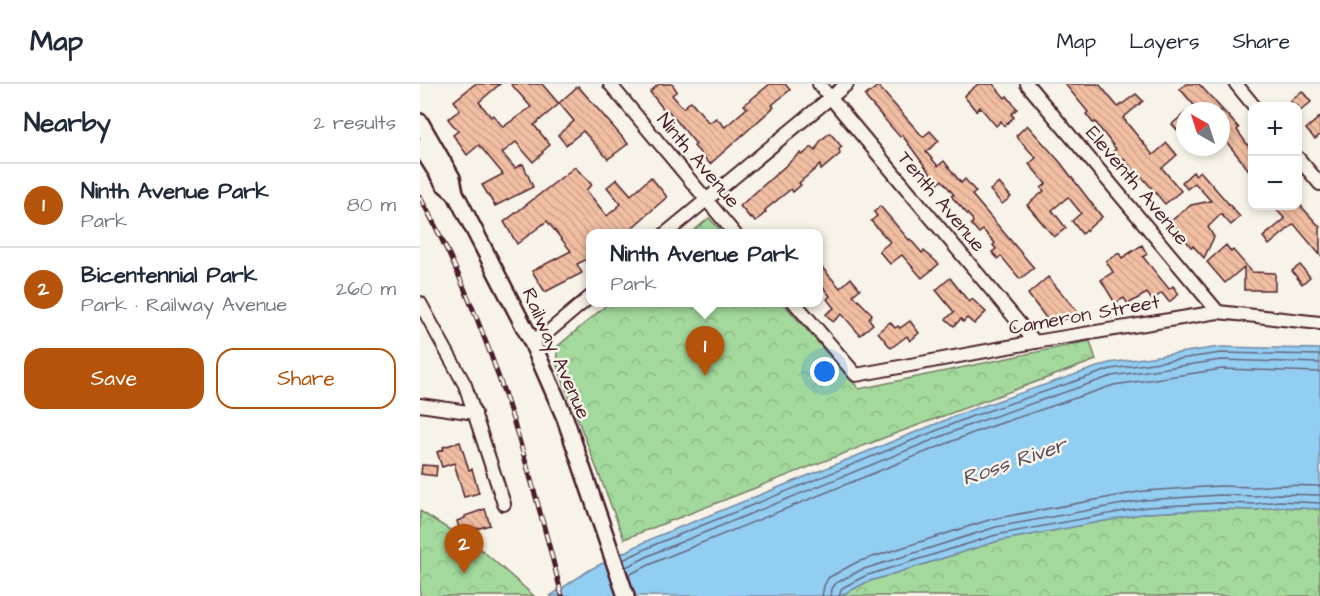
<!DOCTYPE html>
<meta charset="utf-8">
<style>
:root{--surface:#fff;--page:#f2f2f3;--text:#1f2937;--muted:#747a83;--line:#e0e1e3;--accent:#b45309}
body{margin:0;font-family:"Architects Daughter",sans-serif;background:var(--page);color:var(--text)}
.controls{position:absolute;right:18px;top:18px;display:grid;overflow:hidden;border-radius:12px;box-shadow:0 3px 9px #0003}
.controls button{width:54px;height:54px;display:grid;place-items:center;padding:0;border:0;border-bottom:2px solid var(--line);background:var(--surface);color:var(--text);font:30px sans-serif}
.compass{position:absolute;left:756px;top:18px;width:54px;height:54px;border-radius:50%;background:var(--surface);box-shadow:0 3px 9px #0003;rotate:321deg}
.you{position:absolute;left:405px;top:288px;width:21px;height:21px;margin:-15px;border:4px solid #fff;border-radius:50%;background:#1a73e8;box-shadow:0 0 0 9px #1a73e833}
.badge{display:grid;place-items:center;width:39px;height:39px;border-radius:50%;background:var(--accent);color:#fff;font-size:20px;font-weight:700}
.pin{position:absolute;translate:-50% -50px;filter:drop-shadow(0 2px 3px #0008)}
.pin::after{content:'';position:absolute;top:32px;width:21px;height:18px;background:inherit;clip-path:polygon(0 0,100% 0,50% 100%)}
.popup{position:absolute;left:166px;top:145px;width:237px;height:78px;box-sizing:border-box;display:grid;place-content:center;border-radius:12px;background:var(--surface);filter:drop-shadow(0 2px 4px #0005);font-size:20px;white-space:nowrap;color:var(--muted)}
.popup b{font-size:22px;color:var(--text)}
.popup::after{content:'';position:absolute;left:50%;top:100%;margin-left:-12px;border:12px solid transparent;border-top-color:var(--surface)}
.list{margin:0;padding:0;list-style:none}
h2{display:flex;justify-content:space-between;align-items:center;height:78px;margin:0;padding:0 24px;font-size:26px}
h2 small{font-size:20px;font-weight:400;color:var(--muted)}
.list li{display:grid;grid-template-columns:39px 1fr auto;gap:18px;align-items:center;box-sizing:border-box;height:84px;padding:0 24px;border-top:2px solid var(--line)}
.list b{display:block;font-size:22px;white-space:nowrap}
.list p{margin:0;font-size:20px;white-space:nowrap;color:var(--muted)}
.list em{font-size:20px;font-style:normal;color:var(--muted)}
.actions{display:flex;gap:12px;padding:18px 24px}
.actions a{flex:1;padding:14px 0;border:2px solid var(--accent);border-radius:18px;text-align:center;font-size:21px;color:var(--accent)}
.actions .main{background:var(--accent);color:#fff}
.map{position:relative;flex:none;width:900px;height:512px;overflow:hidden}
header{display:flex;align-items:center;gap:36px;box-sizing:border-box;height:84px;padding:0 30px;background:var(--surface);border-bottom:2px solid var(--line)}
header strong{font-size:28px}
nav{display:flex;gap:33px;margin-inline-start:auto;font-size:21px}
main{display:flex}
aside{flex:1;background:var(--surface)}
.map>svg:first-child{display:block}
.forest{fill:url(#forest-crowns);stroke:#767c64;stroke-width:1.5}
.water{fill:#92cef2;stroke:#7588a2;stroke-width:1.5}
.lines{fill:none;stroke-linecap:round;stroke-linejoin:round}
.shore{stroke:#67657b;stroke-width:1.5}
.building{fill:url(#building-back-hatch);stroke:#4a1f2b;stroke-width:1.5}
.minor-casing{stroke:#4a1f2b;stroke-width:16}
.major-casing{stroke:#4a1f2b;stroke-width:20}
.minor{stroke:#f7f3e8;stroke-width:12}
.major{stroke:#f7f3e8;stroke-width:15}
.rail-casing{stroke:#4a1f2b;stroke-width:5}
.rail{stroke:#f7f3e8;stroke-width:3;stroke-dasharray:9;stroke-linecap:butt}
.labels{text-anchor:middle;stroke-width:5;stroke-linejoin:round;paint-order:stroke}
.street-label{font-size:20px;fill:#4a1f2b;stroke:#f7f3e8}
.water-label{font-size:21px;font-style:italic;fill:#5c4b5d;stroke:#f7f3e8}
</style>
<header>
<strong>Map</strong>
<nav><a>Map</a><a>Layers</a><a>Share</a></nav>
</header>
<main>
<aside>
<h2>Nearby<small>2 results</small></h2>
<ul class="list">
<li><span class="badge">1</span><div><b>Ninth Avenue Park</b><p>Park</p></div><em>80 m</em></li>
<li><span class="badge">2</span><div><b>Bicentennial Park</b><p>Park · Railway Avenue</p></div><em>260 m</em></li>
</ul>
<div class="actions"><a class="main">Save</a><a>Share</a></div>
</aside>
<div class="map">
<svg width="900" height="512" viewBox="0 0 900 512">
<defs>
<pattern id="forest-crowns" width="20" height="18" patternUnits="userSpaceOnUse" patternTransform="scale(1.5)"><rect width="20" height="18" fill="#a3d99d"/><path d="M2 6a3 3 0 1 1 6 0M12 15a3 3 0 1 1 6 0" fill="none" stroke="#8eba87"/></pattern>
<pattern id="building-back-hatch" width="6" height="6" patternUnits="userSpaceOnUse" patternTransform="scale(1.5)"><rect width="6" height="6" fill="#f1bea2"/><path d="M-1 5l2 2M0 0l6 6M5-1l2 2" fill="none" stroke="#d0a38c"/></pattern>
</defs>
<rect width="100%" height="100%" fill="#f7f3e8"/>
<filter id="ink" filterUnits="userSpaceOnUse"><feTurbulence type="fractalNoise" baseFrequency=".0167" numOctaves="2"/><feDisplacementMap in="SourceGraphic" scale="12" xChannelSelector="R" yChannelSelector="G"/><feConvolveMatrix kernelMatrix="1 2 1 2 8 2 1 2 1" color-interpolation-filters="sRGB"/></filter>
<g filter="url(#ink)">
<g class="forest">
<polygon points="289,134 303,149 271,149"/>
<polygon points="189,219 363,219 439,305 670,257 676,276 474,350 204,455 136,279 138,262"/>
<polygon points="859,423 900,425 900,512 420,512 447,498 578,457 727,429 800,425 835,426"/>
<polygon points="0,427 63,467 114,512 0,512"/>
</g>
<polygon class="water" points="800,263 900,265 900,425 859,423 835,426 800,425 727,429 578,457 447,498 420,512 130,512 171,485 233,454 548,327 689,279"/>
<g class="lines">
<g class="shore">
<polyline points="203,476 236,460 550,333 691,285 801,269 900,271"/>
<polyline points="206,483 239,467 552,340 692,292 801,276 900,279"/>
<polyline points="208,491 242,475 555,348 694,301 802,285 900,288"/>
<polyline points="402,512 404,502 408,494 437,478 572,435 724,407 800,402 834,403 859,401 900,402"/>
<polyline points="411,512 412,505 416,499 441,486 576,443 725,416 800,411 834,412 859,410 900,411"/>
<polyline points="419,512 422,504 445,492 576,451 726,423 800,419 835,420 859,417 900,419"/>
</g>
</g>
<g class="building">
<polygon points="55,0 80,0 59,18 71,33 73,31 83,43 111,23 91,0 122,0 139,20 114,41 130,61 122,68 123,69 113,78 96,58 82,69 95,84 103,80 113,103 75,122 62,101 83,90 59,61 47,71 33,51 38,47 28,35 40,26 34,17"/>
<polygon points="239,0 252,0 257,7 252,11 263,24 271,17 289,39 296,34 305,43 327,24 324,21 350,0 365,0 370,6 352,21 354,23 290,80 274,62 276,60 247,25 245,27 230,8"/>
<polygon points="558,0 573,0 585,14 587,12 597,25 591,30 594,33 584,42 581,37 576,42 560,23 556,27 544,12"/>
<polygon points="645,0 679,0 698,23 716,10 723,17 703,34 733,71 747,59 757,71 742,84 761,107 745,120 722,93 720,95 703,74 696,80 689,71 696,65 675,38 673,39 666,30 668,28"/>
<polygon points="766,0 779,0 819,44 817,46 832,67 832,90 801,51 801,27 779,27 760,5"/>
<polygon points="158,2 208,60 188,75 163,47 146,61 138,51 154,37 139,19"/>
<polygon points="458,2 503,53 510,47 519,57 506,68 518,82 524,77 541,99 545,95 556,108 552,111 614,184 600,195 581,172 578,175 572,168 576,165 573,161 575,159 563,146 559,149 551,140 553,138 552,135 531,112 534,111 522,96 518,100 482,51 480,53 447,15 445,12"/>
<polygon points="882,7 891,18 878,29 878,22 875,22 870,17"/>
<polygon points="765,29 765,55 752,40"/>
<polygon points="900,33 900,51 895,55 886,45"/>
<polygon points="607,41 640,78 682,133 662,150 652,137 661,129 648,113 632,126 646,144 634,153 607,121 624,107 621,104 626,100 609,80 616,74 596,52"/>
<polygon points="410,49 422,63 419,65 420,70 401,86 400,81 379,99 381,101 373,108 371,105 345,126 346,128 335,138 332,134 331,135 320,122 380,69 382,71 392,63 395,67 401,56"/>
<polygon points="155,83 172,101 166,106 187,132 201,120 187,103 197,95 211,111 231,93 247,113 205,150 171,150 171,173 157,180 162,189 125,208 112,187 151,167 127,137 97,160 84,138"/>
<polygon points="780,87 820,133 811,141 801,130 788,143 794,153 784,174 773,162 771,163 751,137 771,121 791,117 775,99 767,105 762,98 773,88 775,91"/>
<polygon points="579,99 591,113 582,120 570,106"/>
<polygon points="460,122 489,156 490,155 502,169 504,167 519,180 502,194 482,171 470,180 459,167 470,158 451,137 457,132 454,128"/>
<polygon points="853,122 881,122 900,143 900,171 874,140 849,161 843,153 865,135"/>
<polygon points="722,161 727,170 723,173 749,205 753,202 759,210 749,218 742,209 732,216 727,209 708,220 704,214 695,219 681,196 693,188 686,177 699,169 702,174"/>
<polygon points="806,161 811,168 813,166 832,188 855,189 855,206 824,206 824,183 805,199 787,178"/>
<polygon points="399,180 420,204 431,194 440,205 433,211 452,230 449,235 453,240 440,251 422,230 413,238 406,230 414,224 407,215 410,212 399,198"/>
<polygon points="880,181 890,193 882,200 872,187"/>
<polygon points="628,193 661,232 629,238 608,210"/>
<polygon points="530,194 549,218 552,215 566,228 554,240 547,234 543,238 541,235 534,242 526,235 534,228 516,206"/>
<polygon points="490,237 499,249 490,257 487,252 471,264 458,248 470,238 475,244 478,242 480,244"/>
<polygon points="40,358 49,386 52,385 59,409 44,413 34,379 22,383 17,368 24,365 23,363"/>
<polygon points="2,381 17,382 16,392 1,390"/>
<polygon points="65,425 70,441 49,447 48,444 40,447 37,437 45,434 45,432"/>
</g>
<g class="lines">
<defs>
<g id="minor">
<polyline points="190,0 315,150"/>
<polyline points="399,0 615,258"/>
<polyline points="607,0 798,228"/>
<polyline points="816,0 834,22"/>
<polyline points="878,74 900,100"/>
<polyline points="245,150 427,0"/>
<polyline points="374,218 436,291 615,258 798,228 900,239"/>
<polyline points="0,219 45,301 84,420"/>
<polyline points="111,256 127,249 171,212"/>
<polyline points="0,321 55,329"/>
</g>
<g id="major">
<polyline points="0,38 32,94 35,109 111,256 145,334 206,512"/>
<polyline points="0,62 24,100 35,109"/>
</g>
</defs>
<use href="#minor" class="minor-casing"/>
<use href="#major" class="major-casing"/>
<use href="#minor" class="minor"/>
<use href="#major" class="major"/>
<defs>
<path id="rail" d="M0 113C69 239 107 373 142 512"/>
</defs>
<use href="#rail" class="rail-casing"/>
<use href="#rail" class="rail"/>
</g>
</g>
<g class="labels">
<g class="street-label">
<text transform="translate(279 76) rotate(50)" y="7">Ninth Avenue</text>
<text transform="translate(718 101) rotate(50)" y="7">Eleventh Avenue</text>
<text transform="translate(522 117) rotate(50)" y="7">Tenth Avenue</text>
<text transform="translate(664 230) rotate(-10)" y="7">Cameron Street</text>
<text transform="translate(137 269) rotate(66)" y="7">Railway Avenue</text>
</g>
<g class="water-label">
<text transform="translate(594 377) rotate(-19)" y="7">Ross River</text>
</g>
</g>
</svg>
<div class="controls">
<button>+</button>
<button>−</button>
</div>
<svg class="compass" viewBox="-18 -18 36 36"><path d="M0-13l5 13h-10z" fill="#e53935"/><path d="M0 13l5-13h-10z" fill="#747a83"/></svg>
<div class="you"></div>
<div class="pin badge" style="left:285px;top:292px">1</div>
<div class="popup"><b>Ninth Avenue Park</b>Park</div>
<div class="pin badge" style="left:44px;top:490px">2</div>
</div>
</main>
